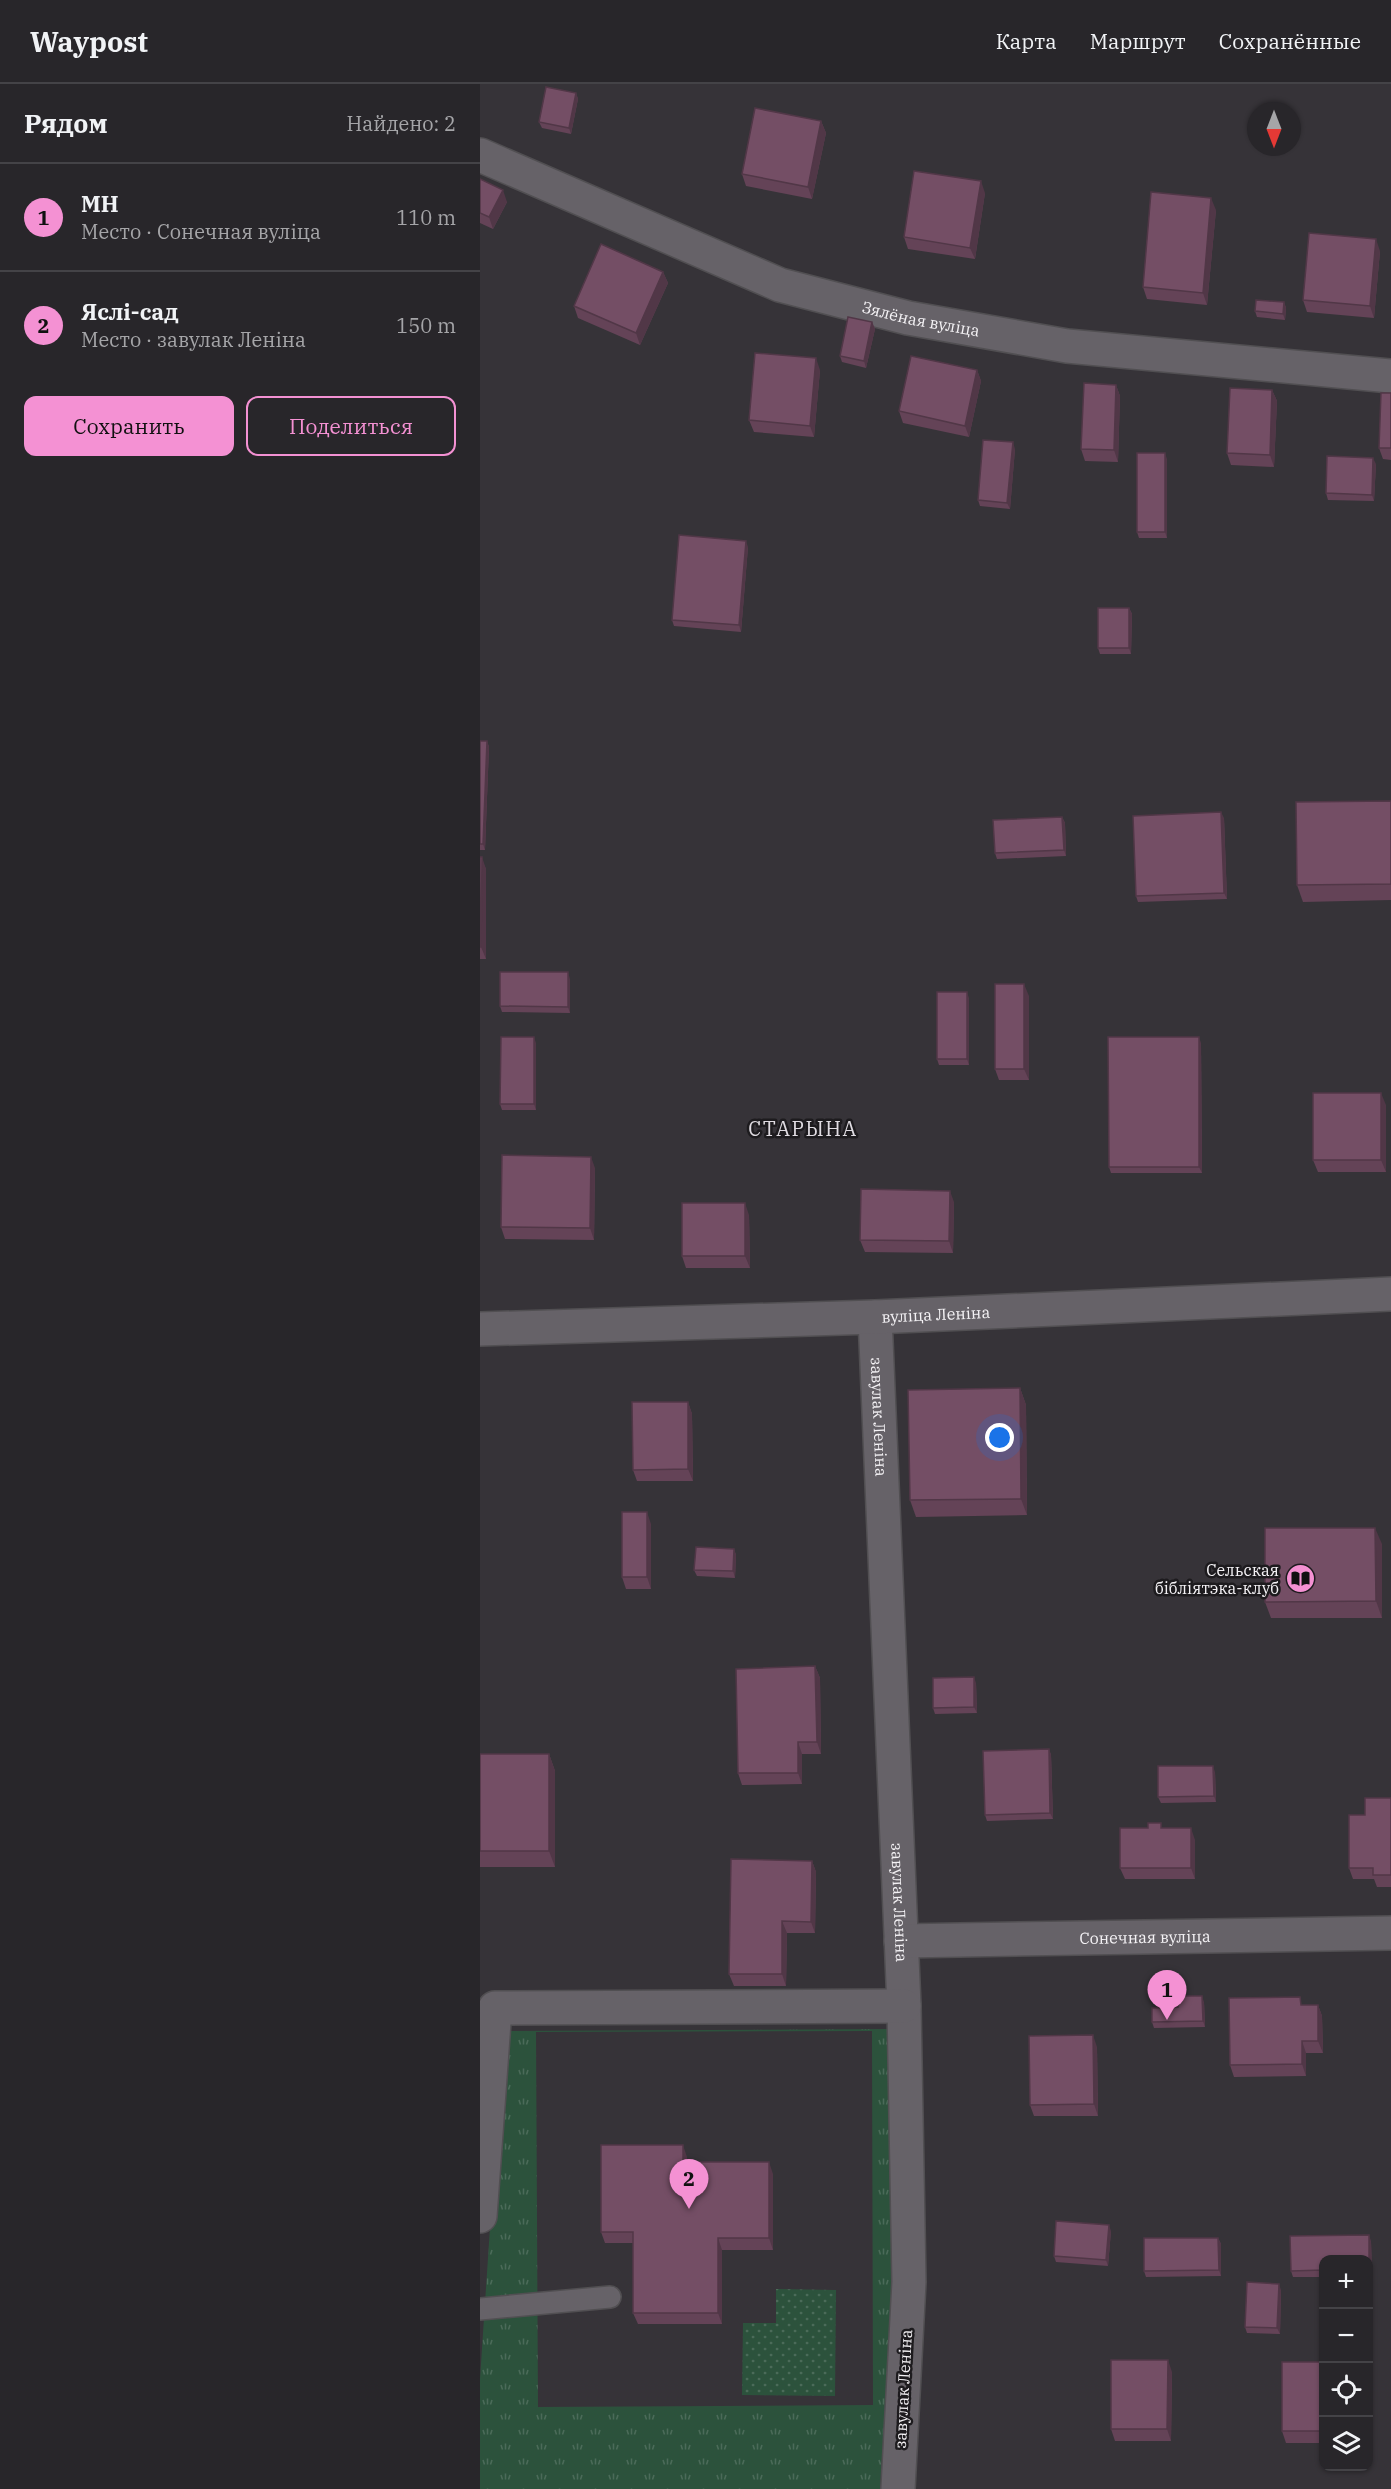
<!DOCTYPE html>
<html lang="ru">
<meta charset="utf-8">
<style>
:root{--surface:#28262a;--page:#302e32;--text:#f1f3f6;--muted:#a5a5a8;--line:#444347;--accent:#f491d3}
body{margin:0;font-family:"IBM Plex Serif",serif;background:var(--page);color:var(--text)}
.controls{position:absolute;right:18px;bottom:18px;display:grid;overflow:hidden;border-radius:12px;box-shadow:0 2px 4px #0004}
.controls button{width:54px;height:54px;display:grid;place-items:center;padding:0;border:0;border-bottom:2px solid var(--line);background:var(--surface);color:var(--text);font:30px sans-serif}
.compass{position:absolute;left:767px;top:18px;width:54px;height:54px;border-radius:50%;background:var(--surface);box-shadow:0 2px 4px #0004;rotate:180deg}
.you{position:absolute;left:520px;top:1354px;width:21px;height:21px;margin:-15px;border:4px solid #fff;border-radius:50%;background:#1a73e8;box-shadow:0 0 0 9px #1a73e833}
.badge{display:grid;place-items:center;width:39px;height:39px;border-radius:50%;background:var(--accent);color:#111;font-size:20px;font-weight:700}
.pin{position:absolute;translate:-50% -50px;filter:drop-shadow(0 2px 3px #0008)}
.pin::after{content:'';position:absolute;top:32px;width:21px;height:18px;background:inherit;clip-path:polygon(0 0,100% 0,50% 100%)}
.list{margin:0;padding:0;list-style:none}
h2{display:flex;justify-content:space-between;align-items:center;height:78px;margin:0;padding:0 24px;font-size:26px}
h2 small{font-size:20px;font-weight:400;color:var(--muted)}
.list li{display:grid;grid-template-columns:39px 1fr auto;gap:18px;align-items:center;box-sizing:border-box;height:108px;padding:0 24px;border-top:2px solid var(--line)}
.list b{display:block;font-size:22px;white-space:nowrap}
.list p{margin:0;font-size:20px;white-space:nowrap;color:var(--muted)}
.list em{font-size:20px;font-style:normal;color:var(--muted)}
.actions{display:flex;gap:12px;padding:18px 24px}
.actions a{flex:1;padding:14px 0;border:2px solid var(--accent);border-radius:12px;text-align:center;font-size:21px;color:var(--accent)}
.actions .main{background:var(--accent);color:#111}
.icon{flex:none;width:33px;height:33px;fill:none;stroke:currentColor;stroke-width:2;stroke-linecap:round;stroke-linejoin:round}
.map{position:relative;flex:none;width:911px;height:2405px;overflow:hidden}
header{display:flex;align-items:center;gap:36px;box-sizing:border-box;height:84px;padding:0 30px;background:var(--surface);border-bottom:2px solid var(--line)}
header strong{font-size:28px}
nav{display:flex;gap:33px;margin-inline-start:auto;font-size:21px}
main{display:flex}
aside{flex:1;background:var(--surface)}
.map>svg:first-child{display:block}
.grass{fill:url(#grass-tufts);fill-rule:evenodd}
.park{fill:url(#park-dots)}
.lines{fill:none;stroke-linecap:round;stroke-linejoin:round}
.service-casing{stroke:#514f52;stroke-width:24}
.minor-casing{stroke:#514f52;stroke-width:36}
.service{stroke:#666268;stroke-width:21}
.minor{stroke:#666268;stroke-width:33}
.wall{fill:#644357}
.shaded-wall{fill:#513747}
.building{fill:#744e65;stroke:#513747;stroke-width:1.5}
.labels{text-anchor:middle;stroke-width:5;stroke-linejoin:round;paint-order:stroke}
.street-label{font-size:16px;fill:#f4f2f5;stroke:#1d1b1e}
.poi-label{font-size:16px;fill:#f4f2f5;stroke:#1d1b1e;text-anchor:end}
.quarter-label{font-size:20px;letter-spacing:1.5px;fill:#e0dce2;stroke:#1d1b1e}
</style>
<header>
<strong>Waypost</strong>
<nav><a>Карта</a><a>Маршрут</a><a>Сохранённые</a></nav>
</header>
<main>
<aside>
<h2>Рядом<small>Найдено: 2</small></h2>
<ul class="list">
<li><span class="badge">1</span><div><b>МН</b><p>Место · Сонечная вуліца</p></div><em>110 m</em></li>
<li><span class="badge">2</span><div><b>Яслі-сад</b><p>Место · завулак Леніна</p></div><em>150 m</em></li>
</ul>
<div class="actions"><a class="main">Сохранить</a><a>Поделиться</a></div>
</aside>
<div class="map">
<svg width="911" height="2405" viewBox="0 0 911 2405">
<defs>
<pattern id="grass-tufts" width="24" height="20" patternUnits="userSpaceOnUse" patternTransform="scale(1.5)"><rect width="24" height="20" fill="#2c523c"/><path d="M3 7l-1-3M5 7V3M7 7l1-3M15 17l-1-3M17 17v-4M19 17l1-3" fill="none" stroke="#4b6b59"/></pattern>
<pattern id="park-dots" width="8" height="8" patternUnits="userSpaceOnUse" patternTransform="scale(1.5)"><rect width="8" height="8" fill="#2c523c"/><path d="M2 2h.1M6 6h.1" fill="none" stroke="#4b6b59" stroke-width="1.8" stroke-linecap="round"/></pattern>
</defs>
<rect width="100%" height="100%" fill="#363338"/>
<path class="grass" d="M410 1945 412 2206 400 2405H0V2295L23 1947ZM392 1947 393 2321 58 2323 56 1948Z"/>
<polygon class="park" points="296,2205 356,2206 355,2312 262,2311 263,2239 296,2239"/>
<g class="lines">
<defs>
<polyline id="service" points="0,2225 130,2213"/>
<g id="minor">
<path id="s1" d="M0 71 300 201 428 234 587 262 911 292"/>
<path id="s2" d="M395 1233 424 1922 429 2198 418 2405"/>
<path id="s3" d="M0 1245 395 1233 911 1210"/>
<path id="s4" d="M421 1857 911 1849"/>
<polyline points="0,2132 15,1924 424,1922"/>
</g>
</defs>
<use href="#service" class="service-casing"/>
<use href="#minor" class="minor-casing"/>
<use href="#service" class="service"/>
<use href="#minor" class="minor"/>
</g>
<g class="wall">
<polygon points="96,9 98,15 91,50 62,44 59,38"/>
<polygon points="341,37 346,49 332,115 266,102 262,90"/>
<polygon points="0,95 27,118 13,145 0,139"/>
<polygon points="505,109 495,175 428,165 424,153"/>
<polygon points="736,126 727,221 667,215 663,203"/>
<polygon points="900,167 894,234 827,228 823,216"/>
<polygon points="183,188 188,199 160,261 98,234 94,222"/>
<polygon points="804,218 806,224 805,236 777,233 775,227"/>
<polygon points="392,238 395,245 386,284 362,278 360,272"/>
<polygon points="340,286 334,353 274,348 269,336"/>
<polygon points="497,286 501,297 489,353 423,339 419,327"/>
<polygon points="636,301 640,312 638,378 605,377 601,365"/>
<polygon points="792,306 797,317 794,383 751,381 747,369"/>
<polygon points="911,309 911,376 903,375 899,364"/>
<polygon points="535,365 530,425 500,422 498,416"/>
<polygon points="687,375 687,454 659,454 657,448"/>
<polygon points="896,380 894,417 848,416 846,409"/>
<polygon points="268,463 261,548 194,542 192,536"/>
<polygon points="649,524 652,530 651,570 620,570 618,564"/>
<polygon points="0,657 7,657 9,663 5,766 0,766"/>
<polygon points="911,717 911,816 823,818 817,801"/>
<polygon points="582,733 585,739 586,772 517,775 515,769"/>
<polygon points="744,734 747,815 658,818 656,812"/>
<polygon points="0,773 6,785 6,875 0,875"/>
<polygon points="90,895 90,929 22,928 20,922"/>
<polygon points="549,912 549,996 519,996 515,985"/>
<polygon points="489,914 489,981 459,981 457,975"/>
<polygon points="56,959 56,1026 22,1026 20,1020"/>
<polygon points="721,959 722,1089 631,1089 629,1083"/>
<polygon points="906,1021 906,1088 838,1088 833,1076"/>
<polygon points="115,1084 114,1156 25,1155 21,1143"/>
<polygon points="474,1118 473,1169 385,1168 380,1156"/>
<polygon points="269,1131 270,1184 206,1184 202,1172"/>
<polygon points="540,1304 546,1321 547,1431 436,1433 430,1416"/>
<polygon points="208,1318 212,1330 213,1397 157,1397 153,1386"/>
<polygon points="171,1440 171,1505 146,1505 142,1493"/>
<polygon points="902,1460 902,1534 791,1534 785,1518"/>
<polygon points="254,1465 256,1471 255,1494 217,1492 214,1486"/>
<polygon points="335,1582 340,1594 341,1670 322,1670 322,1700 262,1701 258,1689"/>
<polygon points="496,1599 497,1629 455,1630 453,1624"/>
<polygon points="569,1665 571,1671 573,1735 507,1737 505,1731"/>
<polygon points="0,1670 69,1670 75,1687 75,1783 0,1783"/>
<polygon points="735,1688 736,1718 681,1719 678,1713"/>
<polygon points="911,1714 911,1803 897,1803 894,1795 873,1795 869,1784 885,1731"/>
<polygon points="683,1744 715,1756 715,1795 645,1795 640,1784"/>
<polygon points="332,1777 336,1788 335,1849 307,1849 306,1902 254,1902 249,1890"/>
<polygon points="724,1918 725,1943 674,1944 672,1938 698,1923"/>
<polygon points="823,1921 838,1921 842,1932 843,1969 826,1969 826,1992 754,1993 750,1981"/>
<polygon points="617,1963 618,2032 554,2032 550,2021"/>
<polygon points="207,2073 207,2078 293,2090 293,2166 242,2166 242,2240 158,2240 153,2229 153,2159 125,2159 121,2148"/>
<polygon points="631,2147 628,2182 576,2178 574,2172"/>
<polygon points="738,2154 741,2160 741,2192 666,2193 664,2187"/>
<polygon points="891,2157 892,2191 888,2191 888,2175 843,2175 843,2193 813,2193 811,2187"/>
<polygon points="801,2206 800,2250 767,2249 765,2243"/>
<polygon points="843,2278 843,2359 806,2359 802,2347"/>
<polygon points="692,2288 691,2357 635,2357 631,2345"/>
</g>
<g class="shaded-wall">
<polygon points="96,9 98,15 91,50 89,44"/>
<polygon points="341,37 346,49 332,115 328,103"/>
<polygon points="501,97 505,109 495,175 490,164"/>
<polygon points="23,106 27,118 13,145 9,133"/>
<polygon points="731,114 736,126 727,221 723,209"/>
<polygon points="896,155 900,167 894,234 890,222"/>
<polygon points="183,188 188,199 160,261 156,249"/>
<polygon points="804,218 806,224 805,236 803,230"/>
<polygon points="392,238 395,245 386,284 384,277"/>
<polygon points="336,274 340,286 334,353 330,342"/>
<polygon points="497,286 501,297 489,353 485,342"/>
<polygon points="636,301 640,312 638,378 634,366"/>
<polygon points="792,306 797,317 794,383 790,371"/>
<polygon points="533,358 535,365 530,425 527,419"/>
<polygon points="685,369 687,375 687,454 685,448"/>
<polygon points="893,374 896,380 894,417 892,411"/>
<polygon points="266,457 268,463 261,548 259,541"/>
<polygon points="649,524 652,530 651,570 649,564"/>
<polygon points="7,657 9,663 5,766 3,760"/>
<polygon points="741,728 744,734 747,815 744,809"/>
<polygon points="582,733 585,739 586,772 584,766"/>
<polygon points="2,773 6,785 6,875 1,863"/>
<polygon points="88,888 90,895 90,929 88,923"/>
<polygon points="544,900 549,912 549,996 544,985"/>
<polygon points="487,908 489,914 489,981 487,975"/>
<polygon points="54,953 56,959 56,1026 54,1020"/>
<polygon points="719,953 721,959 722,1089 719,1083"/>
<polygon points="901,1009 906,1021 906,1088 901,1076"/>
<polygon points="111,1073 115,1084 114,1156 110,1144"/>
<polygon points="470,1107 474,1118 473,1169 469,1157"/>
<polygon points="265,1119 269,1131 270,1184 265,1172"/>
<polygon points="540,1304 546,1321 547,1431 541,1415"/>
<polygon points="208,1318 212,1330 213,1397 208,1385"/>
<polygon points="167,1428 171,1440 171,1505 167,1493"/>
<polygon points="895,1444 902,1460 902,1534 896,1517"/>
<polygon points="254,1465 256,1471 255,1494 253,1487"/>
<polygon points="335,1582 340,1594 341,1670 337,1658"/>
<polygon points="494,1593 496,1599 497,1629 494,1623"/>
<polygon points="318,1658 322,1670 322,1700 318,1689"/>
<polygon points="569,1665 571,1671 573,1735 570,1729"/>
<polygon points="69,1670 75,1687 75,1783 69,1767"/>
<polygon points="733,1682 735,1688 736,1718 734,1712"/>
<polygon points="711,1744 715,1756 715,1795 711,1784"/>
<polygon points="332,1777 336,1788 335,1849 331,1838"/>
<polygon points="302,1837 307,1849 306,1902 302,1890"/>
<polygon points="722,1912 724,1918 725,1943 723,1937"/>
<polygon points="838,1921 842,1932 843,1969 838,1957"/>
<polygon points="613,1951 617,1963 618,2032 614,2020"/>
<polygon points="822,1957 826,1969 826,1992 822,1980"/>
<polygon points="203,2061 207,2073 207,2090 203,2078"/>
<polygon points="289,2078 293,2090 293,2166 289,2154"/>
<polygon points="629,2141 631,2147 628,2182 626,2176"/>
<polygon points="889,2151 891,2157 892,2191 889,2185"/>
<polygon points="238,2154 242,2166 242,2240 238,2229"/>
<polygon points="738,2154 741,2160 741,2192 739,2186"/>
<polygon points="799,2200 801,2206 800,2250 797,2244"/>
<polygon points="688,2276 692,2288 691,2357 687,2345"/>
</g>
<g class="building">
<polygon points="66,3 96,9 89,44 59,38"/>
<polygon points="275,24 341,37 328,103 262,90"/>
<polygon points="434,87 501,97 490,164 424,153"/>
<polygon points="0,95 23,106 9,133 0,129"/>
<polygon points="671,108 731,114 723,209 663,203"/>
<polygon points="829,149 896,155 890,222 823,216"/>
<polygon points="121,160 183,188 156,249 94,222"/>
<polygon points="776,216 804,218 803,230 775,227"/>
<polygon points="368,233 392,238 384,277 360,272"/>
<polygon points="275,269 336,274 330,342 269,336"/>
<polygon points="431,272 497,286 485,342 419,327"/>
<polygon points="604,299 636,301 634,366 601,365"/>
<polygon points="750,304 792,306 790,371 747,369"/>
<polygon points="901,309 911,309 911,364 899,364"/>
<polygon points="503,356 533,358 527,419 498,416"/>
<rect x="657" y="369" width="28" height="79"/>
<polygon points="847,372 893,374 892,411 846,409"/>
<polygon points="199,451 266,457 259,541 192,536"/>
<rect x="618" y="524" width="31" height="40"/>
<polygon points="0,657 7,657 3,760 0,760"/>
<polygon points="911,717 911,800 817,801 816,718"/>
<polygon points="741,728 744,809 656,812 653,732"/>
<polygon points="582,733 584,766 515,769 513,736"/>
<polygon points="0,773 2,773 1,863 0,863"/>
<polygon points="20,888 88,888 88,923 20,922"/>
<rect x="515" y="900" width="29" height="85"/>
<rect x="457" y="908" width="30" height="67"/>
<polygon points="21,953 54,953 54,1020 20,1020"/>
<polygon points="628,953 719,953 719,1083 629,1083"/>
<rect x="833" y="1009" width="68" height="67"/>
<polygon points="22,1071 111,1073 110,1144 21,1143"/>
<polygon points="381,1105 470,1107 469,1157 380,1156"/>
<rect x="202" y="1119" width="63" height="53"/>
<polygon points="540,1304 541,1415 430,1416 428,1306"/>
<polygon points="152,1318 208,1318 208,1385 153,1386"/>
<rect x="142" y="1428" width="25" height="65"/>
<polygon points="785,1444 895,1444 896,1517 785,1518"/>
<polygon points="216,1463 254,1465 253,1487 214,1486"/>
<polygon points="335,1582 337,1658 318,1658 318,1689 258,1689 256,1585"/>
<polygon points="494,1593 494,1623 453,1624 453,1594"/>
<polygon points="569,1665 570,1729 505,1731 503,1667"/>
<rect x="0" y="1670" width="69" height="97"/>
<polygon points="678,1682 733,1682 734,1712 678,1713"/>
<polygon points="885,1714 911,1714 911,1791 893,1791 893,1784 869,1784 869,1731 885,1731"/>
<polygon points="668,1739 681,1739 681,1744 711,1744 711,1784 640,1784 640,1744 668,1744"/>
<polygon points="251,1775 332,1777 331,1838 302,1837 302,1890 249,1890"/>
<polygon points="698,1912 722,1912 723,1937 672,1938 672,1924 698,1923"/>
<polygon points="820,1913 821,1921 838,1921 838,1957 822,1957 822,1980 750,1981 749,1914"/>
<polygon points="613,1951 614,2020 550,2021 549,1952"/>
<polygon points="121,2061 203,2061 203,2078 289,2078 289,2154 238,2154 238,2229 153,2229 153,2148 121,2148"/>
<polygon points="576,2137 629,2141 626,2176 574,2172"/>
<polygon points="889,2151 889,2185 888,2185 888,2175 843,2175 843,2186 811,2187 810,2152"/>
<polygon points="664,2154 738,2154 739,2186 664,2187"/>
<polygon points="767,2198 799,2200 797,2244 765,2243"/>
<polygon points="631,2276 688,2276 687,2345 631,2345"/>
<rect x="802" y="2278" width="41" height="69"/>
</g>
<defs>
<symbol id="library-disc" viewBox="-11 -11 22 22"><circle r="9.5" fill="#f491d3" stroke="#1d1b1e"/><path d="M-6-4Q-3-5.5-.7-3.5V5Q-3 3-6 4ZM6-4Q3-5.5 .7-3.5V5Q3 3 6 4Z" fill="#111"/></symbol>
</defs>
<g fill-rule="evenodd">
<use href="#library-disc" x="804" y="1478" width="33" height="33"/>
</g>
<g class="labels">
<g class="street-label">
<text dy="6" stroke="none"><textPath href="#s1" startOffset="472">Зялёная вуліца</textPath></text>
<text dy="6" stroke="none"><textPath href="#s3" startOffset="456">вуліца Леніна</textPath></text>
<text dy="6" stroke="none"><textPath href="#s2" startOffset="100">завулак Леніна</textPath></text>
<text dy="6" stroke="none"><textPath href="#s2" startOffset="586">завулак Леніна</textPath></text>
<text dy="6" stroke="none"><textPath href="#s4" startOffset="244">Сонечная вуліца</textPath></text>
<text transform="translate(423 2305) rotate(-87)" y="6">завулак Леніна</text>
</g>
<g class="poi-label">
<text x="799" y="1492">Сельская<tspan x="799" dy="18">бібліятэка-клуб</tspan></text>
</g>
<g class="quarter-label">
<text x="323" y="1052">СТАРЫНА</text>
</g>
</g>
</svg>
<div class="controls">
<button>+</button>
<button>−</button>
<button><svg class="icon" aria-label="locate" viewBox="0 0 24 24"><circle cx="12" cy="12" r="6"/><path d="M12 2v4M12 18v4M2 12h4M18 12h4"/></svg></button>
<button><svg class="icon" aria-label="layers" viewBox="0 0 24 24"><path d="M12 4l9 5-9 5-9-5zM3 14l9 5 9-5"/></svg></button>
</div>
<svg class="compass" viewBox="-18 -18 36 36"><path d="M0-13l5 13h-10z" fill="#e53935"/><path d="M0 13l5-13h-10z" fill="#a5a5a8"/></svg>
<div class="you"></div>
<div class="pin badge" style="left:687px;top:1936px">1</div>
<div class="pin badge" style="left:209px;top:2125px">2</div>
</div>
</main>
